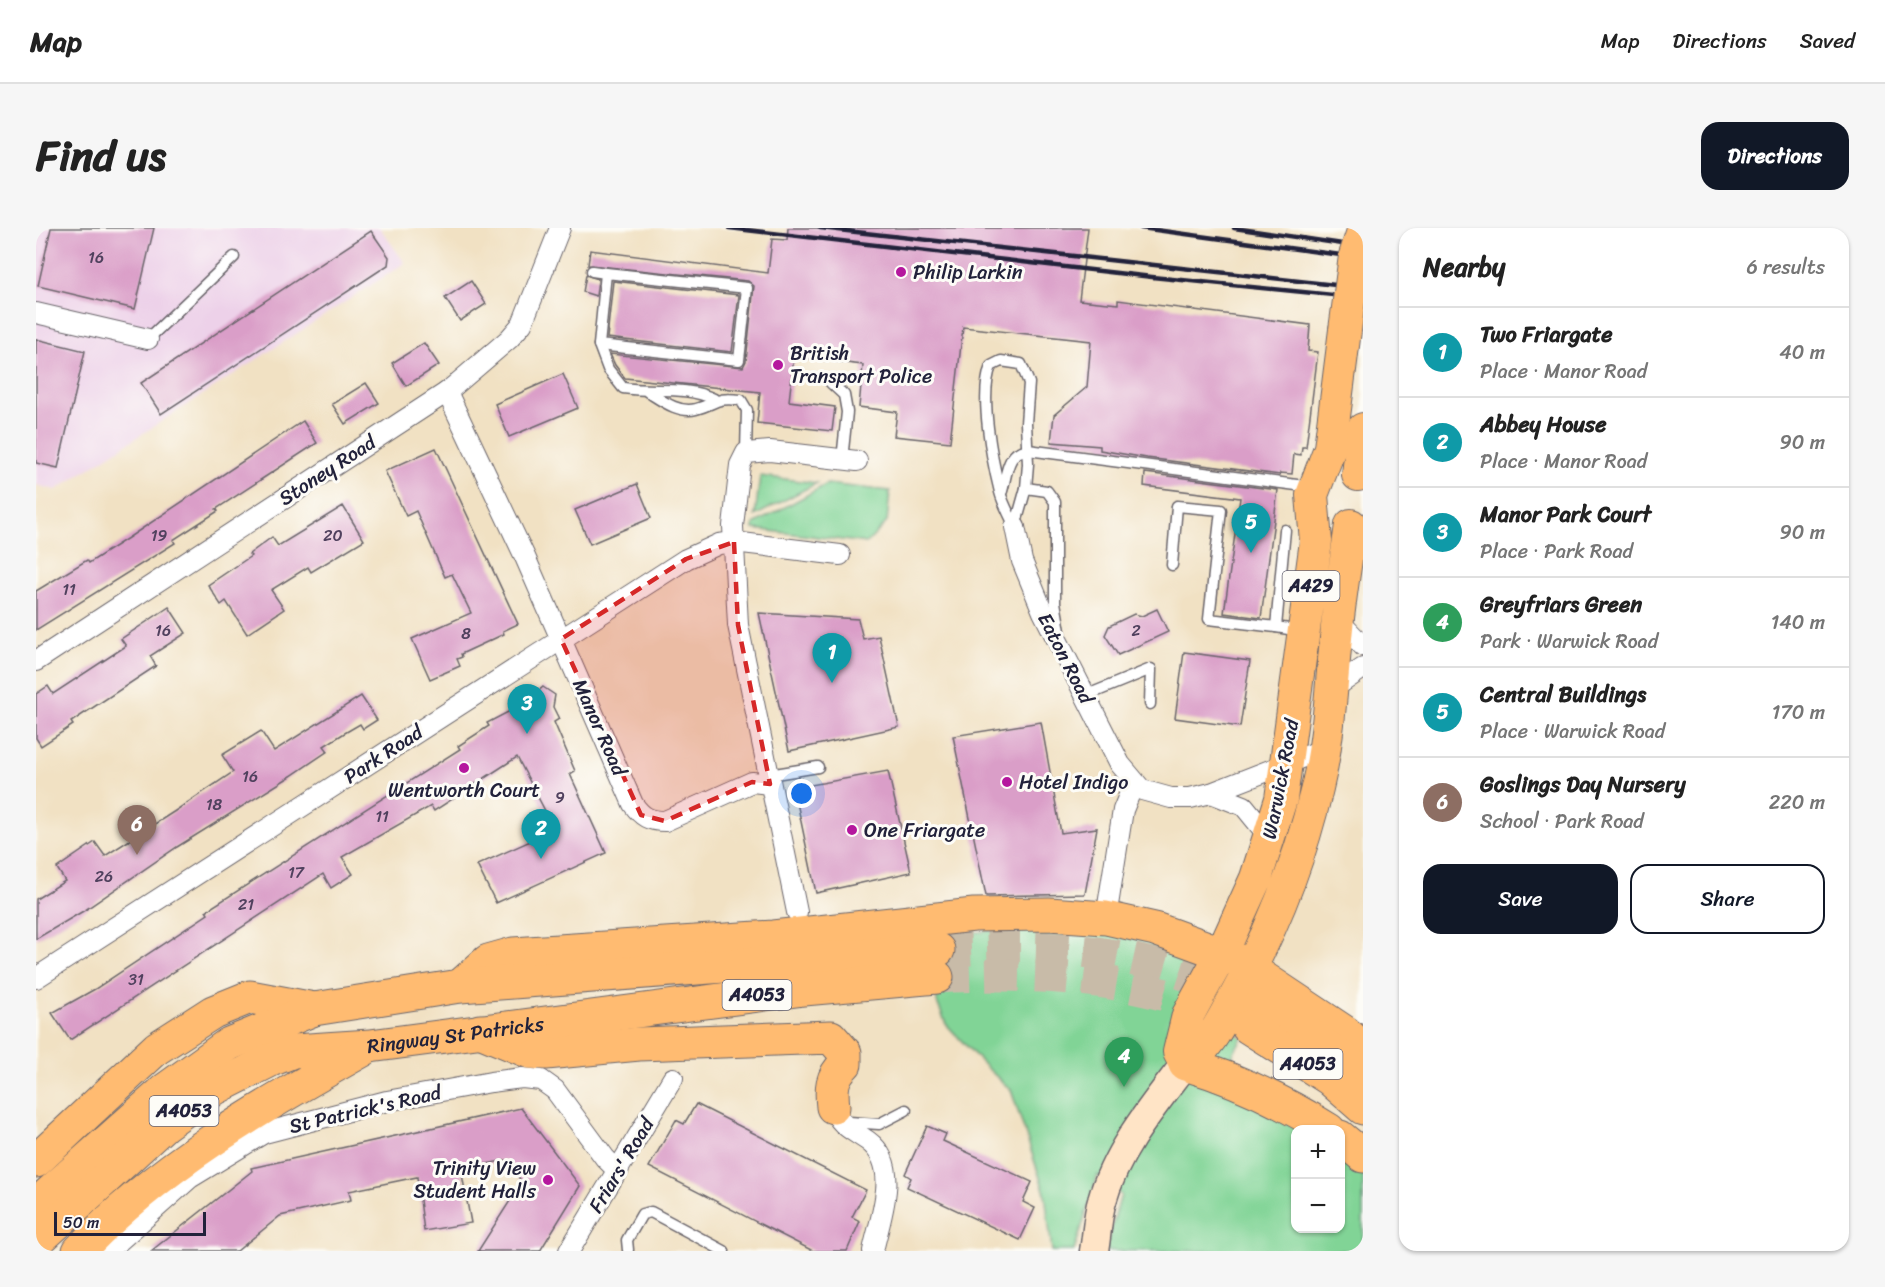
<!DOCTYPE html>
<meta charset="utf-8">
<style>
:root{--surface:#fff;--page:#f6f6f6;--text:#222;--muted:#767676;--line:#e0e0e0;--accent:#111827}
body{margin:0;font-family:Sriracha,sans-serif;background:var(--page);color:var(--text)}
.controls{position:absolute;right:18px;bottom:18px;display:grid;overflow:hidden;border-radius:12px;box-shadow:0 2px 4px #0004}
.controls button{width:54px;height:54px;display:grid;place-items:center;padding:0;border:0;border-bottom:2px solid var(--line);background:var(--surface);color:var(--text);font:30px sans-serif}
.scale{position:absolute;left:18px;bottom:15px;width:152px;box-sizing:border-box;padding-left:6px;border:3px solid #22223b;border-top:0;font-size:16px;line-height:21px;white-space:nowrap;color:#22223b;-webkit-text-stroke:4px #fdfcf7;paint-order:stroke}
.you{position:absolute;left:766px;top:566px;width:21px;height:21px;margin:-15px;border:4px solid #fff;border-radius:50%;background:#1a73e8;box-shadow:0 0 0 9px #1a73e833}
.badge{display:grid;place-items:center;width:39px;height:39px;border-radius:50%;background:var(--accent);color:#fff;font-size:20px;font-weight:700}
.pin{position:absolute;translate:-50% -50px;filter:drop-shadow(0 2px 3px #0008)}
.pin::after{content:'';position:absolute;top:32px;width:21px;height:18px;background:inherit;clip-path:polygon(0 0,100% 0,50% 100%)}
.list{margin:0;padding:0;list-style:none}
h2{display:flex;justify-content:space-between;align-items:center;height:78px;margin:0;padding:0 24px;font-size:26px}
h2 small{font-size:20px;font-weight:400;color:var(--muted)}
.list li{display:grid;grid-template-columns:39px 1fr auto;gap:18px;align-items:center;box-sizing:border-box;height:90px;padding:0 24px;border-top:2px solid var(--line)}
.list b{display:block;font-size:22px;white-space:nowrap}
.list p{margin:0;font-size:20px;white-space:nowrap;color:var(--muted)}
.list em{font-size:20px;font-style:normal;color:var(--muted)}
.actions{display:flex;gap:12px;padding:18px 24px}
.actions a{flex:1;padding:14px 0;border:2px solid var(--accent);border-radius:18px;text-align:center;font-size:21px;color:var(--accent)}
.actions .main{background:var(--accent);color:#fff}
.map{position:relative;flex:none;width:1327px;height:1023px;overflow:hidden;border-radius:18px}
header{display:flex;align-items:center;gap:36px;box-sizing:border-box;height:84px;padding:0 30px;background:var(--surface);border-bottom:2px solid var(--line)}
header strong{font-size:28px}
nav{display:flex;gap:33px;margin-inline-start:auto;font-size:21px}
.intro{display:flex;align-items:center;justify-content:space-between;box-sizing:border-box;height:144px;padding:0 36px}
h1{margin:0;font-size:42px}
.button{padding:15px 27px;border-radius:18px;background:var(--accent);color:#fff;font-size:21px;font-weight:700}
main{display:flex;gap:36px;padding:0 36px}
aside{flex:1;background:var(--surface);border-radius:18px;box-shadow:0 2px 4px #0004}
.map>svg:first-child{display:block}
.built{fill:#edd1e9}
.green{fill:#81d496;stroke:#527b68;stroke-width:1.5}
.building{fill:#da9ec8}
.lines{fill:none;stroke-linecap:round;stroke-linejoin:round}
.highway-tunnel{stroke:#c8bba8;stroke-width:33;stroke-dasharray:33 16;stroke-linecap:butt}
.lane-casing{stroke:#6a656b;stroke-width:13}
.street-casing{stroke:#6a656b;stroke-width:22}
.secondary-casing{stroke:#6a656b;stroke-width:31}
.primary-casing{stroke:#6a656b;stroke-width:34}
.highway-casing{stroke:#6a656b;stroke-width:35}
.lane{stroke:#fff;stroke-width:10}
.street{stroke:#fff;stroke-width:20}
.secondary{stroke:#ffe4c6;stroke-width:28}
.primary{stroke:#ffbb71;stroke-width:32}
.highway{stroke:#ffbb71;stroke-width:33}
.rail{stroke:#22223b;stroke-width:4.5}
.primary-bridge-casing{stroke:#6a656b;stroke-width:34;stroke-linecap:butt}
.primary-bridge{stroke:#ffbb71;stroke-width:32}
.marked{fill:#d62828;fill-opacity:0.2;stroke:#d62828;stroke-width:4.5;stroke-dasharray:12 8;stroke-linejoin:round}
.poi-dot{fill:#b5179e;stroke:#fdfcf7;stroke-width:2}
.labels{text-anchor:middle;stroke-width:6;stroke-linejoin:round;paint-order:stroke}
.number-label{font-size:16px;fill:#50415e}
.shield{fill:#fdfcf7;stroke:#646373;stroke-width:1.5}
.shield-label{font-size:18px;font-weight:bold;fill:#22223b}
.poi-label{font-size:20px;fill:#22223b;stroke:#fdfcf7;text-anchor:start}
.street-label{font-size:20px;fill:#22223b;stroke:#fdfcf7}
</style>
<header>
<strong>Map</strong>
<nav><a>Map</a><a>Directions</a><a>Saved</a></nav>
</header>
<div class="intro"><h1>Find us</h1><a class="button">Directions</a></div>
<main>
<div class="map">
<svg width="1327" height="1023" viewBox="0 0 1327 1023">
<rect width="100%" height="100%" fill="#fdfcf7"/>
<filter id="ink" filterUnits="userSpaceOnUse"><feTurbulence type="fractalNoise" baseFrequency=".0167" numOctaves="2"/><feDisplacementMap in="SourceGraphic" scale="12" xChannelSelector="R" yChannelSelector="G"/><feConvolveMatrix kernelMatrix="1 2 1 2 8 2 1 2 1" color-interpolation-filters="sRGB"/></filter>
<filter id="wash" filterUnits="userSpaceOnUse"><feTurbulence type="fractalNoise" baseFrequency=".008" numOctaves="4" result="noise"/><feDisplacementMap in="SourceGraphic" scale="24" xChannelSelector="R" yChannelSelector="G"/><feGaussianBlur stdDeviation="1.35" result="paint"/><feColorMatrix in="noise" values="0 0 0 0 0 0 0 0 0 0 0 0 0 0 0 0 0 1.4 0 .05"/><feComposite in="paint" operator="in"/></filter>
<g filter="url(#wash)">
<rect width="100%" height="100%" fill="#f1e1c3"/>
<polygon class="built" points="0,0 344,0 369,35 20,262 0,257"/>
<g class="green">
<polygon points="724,248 781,255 719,288"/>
<polygon points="791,256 854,263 851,294 831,315 718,301 718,296"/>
<polygon points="992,699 1071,704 1122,716 1233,762 1198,824 1187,851 1279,901 1260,902 1260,1000 1304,1000 1305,920 1327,938 1327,1023 1069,1023 1085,967 1062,947 1038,1023 1016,1023 1009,965 975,862 948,837 910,796 901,774 903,708"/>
</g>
<g id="blocks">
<g class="building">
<polygon points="15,0 118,0 99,81 2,58"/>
<polygon points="752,0 1052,0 1043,72 1082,76 1082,72 1274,97 1272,123 1282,124 1270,219 1266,219 1265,227 1258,226 1256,246 1244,245 1244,247 1111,230 1064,222 1064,218 1015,214 1018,187 1051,159 1055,113 927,99 914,214 858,208 861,184 823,179 827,137 758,129 753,173 799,179 796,203 721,195 724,164 589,150 579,137 574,126 707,139 710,133 718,58 712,53 552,37 554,22 732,45 736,11 751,12"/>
<polygon points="335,3 353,29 352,37 125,186 105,155"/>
<polygon points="550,47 562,51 560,68 547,64"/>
<polygon points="435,53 450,76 424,93 409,70"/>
<polygon points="577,53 703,67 696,124 571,110"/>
<polygon points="0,111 49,123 22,240 0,235"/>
<polygon points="388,115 403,137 370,158 356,135"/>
<polygon points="527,146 542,180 473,209 459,176"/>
<polygon points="330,155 343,175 309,196 296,176"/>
<polygon points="267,193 281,215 180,281 182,283 137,312 139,315 0,402 0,363 51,332 53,335 92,310"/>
<polygon points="400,220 482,396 467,403 468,406 425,426 426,429 421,431 424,438 394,451 376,411 435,385 416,346 409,349 380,283 370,288 349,243"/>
<polygon points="1109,245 1242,262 1225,390 1188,385 1204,270 1108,258"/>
<polygon points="601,256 615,290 554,316 539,282"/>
<polygon points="307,278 328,312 275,344 272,339 235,362 248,381 211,406 190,373 185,377 172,357 215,328 213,326 236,309 242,318"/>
<polygon points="133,379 150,405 114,428 120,438 35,494 37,497 5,518 0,510 0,466 12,458 17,466 90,418 85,411"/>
<polygon points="1121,381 1132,404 1082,427 1069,407 1073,398 1098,386 1106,388"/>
<polygon points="723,385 822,391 827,411 843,408 863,499 753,523"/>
<polygon points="1148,424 1214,433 1204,499 1139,490"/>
<polygon points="507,459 519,467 517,479 523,491 518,494 539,543 534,546 570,625 460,675 441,637 519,602 481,529 398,583 395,578 306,629 317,646 295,660 287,646 34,812 16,785 59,761 172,686 170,683 424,521 422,518 453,498 451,495 499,470 500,465"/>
<polygon points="325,468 341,492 327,501 324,496 307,506 288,518 292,523 255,548 141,619 49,682 0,711 0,671 29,653 21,640 59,614 69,628 139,583 197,544 186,527 225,503 238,523"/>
<polygon points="1005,494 1025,605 1061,600 1049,666 950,668 917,508"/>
<polygon points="852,543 875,644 780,665 758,560"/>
<polygon points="660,876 830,962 816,989 824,993 811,1023 777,1023 613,939 640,892 648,896"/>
<polygon points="485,880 544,958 504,1023 442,1023 486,954 470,932 425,941 435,995 388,1003 381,949 313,963 315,972 244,988 201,1023 115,1023 216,943 215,940"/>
<polygon points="891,898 910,906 907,913 996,954 987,974 999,980 984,1012 871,959 875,950 869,946"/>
</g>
</g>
</g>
<g filter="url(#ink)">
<use href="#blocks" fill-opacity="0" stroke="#6a656b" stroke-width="1.5"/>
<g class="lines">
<g class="highway-tunnel">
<path d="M902 722C942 721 982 718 1022 721 1091 725 1162 745 1223 779"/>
<path d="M901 749C990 744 1077 747 1161 777 1178 783 1195 792 1212 799"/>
</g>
<defs>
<g id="lane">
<polyline points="556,43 570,45"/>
<polygon points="570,45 711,60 703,132 563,117"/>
<polyline points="112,111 198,29"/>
<path d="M563 117 572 141 587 160C619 165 648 157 678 171"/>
<path d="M965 133 985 136 993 155 990 195 992 236 990 260 979 299C974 287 967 276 964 264 956 232 943 167 955 138Z"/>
<polyline points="795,155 808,167 811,184 806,232"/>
<path d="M612 164C625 172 643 186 660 181 682 175 678 169 705 172L711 182 710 225"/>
<polyline points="990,260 1011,263 1019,274 1019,374 1024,403"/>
<path d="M966 263C971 246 971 222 992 222L1276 259"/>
<polyline points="1249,302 1240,399 1265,403"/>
<polyline points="1136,337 1141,278 1185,282 1173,391 1240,399"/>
<polyline points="1049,468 1115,441 1114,476"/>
<polyline points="734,555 739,546 782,539"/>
<polyline points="813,894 843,896 870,882"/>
<polyline points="592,1022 591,1012 606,986 615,984 688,1023"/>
</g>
<g id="street">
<polyline points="0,85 112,111"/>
<path d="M411 164 489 329 597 576C606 589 613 593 629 593L716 554 734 556"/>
<polyline points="979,299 986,333 1007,384 1084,536 1106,562 1135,570 1154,570 1175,565 1288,521"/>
<polyline points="1302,392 1327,418"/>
<polyline points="0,433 411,164 473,111 486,96 524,0"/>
<polyline points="1295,462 1327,440"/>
<polyline points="1175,565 1208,578 1234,610"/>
<polyline points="761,684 702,397 697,298 704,237 710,225 734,223 821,233"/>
<polyline points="1070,690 1087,582 1098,555"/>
<polyline points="0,750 650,331 683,316 698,314 804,327"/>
<path d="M797 879C804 899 817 902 832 913 866 938 844 989 837 1023"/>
<polyline points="72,1023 154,950 228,905 351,873 455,854 486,850 505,852 519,862 569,930 582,943"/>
<polyline points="533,1023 637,850"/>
</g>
<path id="secondary" d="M1058 1023C1061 1007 1061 989 1066 973 1080 922 1118 877 1149 836"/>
<g id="primary">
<path d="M1309 102 1294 220 1276 267 1280 313 1245 571 1220 650 1186 725 1152 787 1143 824 1149 836C1174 820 1186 792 1200 767 1237 701 1264 633 1281 560 1293 511 1295 460 1300 410 1303 372 1310 334 1315 297"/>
<polyline points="1322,247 1327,201"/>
</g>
<g id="highway">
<polyline points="424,758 452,733 477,726 737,709 938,687 1013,686 1070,690 1119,701 1196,729 1310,805 1327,820"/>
<polyline points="1223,779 1263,799 1327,844"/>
<polyline points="1212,799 1294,851 1327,880"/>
<path d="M444 803 494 824 510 825 603 816 795 809 809 825V836C795 849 795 861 797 879"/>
<path d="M1149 836C1200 851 1248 874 1293 902"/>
<polyline points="1304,909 1327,928"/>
<polyline points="0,933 121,820 177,784 214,769 278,781"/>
<polyline points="0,977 129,862 193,816 278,781 424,758 902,722"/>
<path id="s1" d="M0 1014 128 897 178 861 235 832 258 823 334 818 768 761 901 749"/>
<path d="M43 1023C120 939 228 878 327 822"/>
</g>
</defs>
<use href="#lane" class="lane-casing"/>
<use href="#street" class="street-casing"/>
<use href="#secondary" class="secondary-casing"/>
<use href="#primary" class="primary-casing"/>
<use href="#highway" class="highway-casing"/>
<use href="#lane" class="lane"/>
<use href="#street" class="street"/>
<use href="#secondary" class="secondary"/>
<use href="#primary" class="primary"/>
<use href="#highway" class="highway"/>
<g class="rail">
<polyline points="693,0 1116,49 1327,70"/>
<polyline points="784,0 1327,60"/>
<polyline points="1105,0 1327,30"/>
<polyline points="1198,0 1327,19"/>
</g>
<defs>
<polyline id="primary-bridge" points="1309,102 1319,28 1327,3"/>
</defs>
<use href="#primary-bridge" class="primary-bridge-casing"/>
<use href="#primary-bridge" class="primary-bridge"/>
</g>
</g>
<path class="marked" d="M698 314 702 397 734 556 716 554 629 593 605 587 525 411 650 331Z"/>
<g class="poi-dot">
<circle cx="865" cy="44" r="6"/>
<circle cx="742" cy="137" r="6"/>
<circle cx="428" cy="540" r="6"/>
<circle cx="971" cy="554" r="6"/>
<circle cx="816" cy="602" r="6"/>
<circle cx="512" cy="952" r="6"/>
</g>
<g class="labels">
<g class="number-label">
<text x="60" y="35">16</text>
<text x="123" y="313">19</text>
<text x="297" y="313">20</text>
<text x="33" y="367">11</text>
<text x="127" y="408">16</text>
<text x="1100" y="408">2</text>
<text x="430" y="411">8</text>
<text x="214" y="554">16</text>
<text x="524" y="575">9</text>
<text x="178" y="582">18</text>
<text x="346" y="594">11</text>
<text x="260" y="650">17</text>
<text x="68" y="654">26</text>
<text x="210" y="682">21</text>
<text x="100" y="757">31</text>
</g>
<g class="shield">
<rect x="1246.5" y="343" width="57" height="30" rx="4.5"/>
<rect x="686.5" y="752" width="69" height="30" rx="4.5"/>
<rect x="1237.5" y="821" width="69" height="30" rx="4.5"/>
<rect x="113.5" y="868" width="69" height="30" rx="4.5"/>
</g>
<g class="shield-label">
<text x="1275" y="364">A429</text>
<text x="721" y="773">A4053</text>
<text x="1272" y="842">A4053</text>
<text x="148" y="889">A4053</text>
</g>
<g class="poi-label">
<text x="877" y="51">Philip Larkin</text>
<text x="754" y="132">British<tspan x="754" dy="23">Transport Police</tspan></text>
<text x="983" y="561">Hotel Indigo</text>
<text x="428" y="569" text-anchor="middle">Wentworth Court</text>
<text x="828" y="609">One Friargate</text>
<text x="500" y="947" text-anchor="end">Trinity View<tspan x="500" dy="23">Student Halls</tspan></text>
</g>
<g class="street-label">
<text transform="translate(291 242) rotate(-33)" y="7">Stoney Road</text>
<text transform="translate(1030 430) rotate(63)" y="7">Eaton Road</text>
<text transform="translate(564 499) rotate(66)" y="7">Manor Road</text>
<text transform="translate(347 526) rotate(-33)" y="7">Park Road</text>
<text transform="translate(1244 551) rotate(-79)" y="7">Warwick Road</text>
<text dy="7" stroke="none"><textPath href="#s1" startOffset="486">Ringway St Patricks</textPath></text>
<text transform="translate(329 881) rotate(-13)" y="7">St Patrick's Road</text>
<text transform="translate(585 937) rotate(-59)" y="7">Friars' Road</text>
</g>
</g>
</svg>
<div class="controls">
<button>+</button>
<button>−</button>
</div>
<div class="scale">50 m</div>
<div class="you"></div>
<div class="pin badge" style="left:796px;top:455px;background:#0f9aa8">1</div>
<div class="pin badge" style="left:505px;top:631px;background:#0f9aa8">2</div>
<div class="pin badge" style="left:491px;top:506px;background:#0f9aa8">3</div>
<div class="pin badge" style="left:1088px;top:859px;background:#2e9e5b">4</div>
<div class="pin badge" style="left:1215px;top:325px;background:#0f9aa8">5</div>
<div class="pin badge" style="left:101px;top:627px;background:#8d6e63">6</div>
</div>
<aside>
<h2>Nearby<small>6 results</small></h2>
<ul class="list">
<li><span class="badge" style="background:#0f9aa8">1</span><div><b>Two Friargate</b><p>Place · Manor Road</p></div><em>40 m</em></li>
<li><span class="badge" style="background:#0f9aa8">2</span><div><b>Abbey House</b><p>Place · Manor Road</p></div><em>90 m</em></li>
<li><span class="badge" style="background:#0f9aa8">3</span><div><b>Manor Park Court</b><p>Place · Park Road</p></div><em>90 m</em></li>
<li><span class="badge" style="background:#2e9e5b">4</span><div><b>Greyfriars Green</b><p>Park · Warwick Road</p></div><em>140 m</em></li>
<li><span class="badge" style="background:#0f9aa8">5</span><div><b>Central Buildings</b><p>Place · Warwick Road</p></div><em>170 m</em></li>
<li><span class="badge" style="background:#8d6e63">6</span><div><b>Goslings Day Nursery</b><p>School · Park Road</p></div><em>220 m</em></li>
</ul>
<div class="actions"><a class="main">Save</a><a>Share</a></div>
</aside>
</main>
